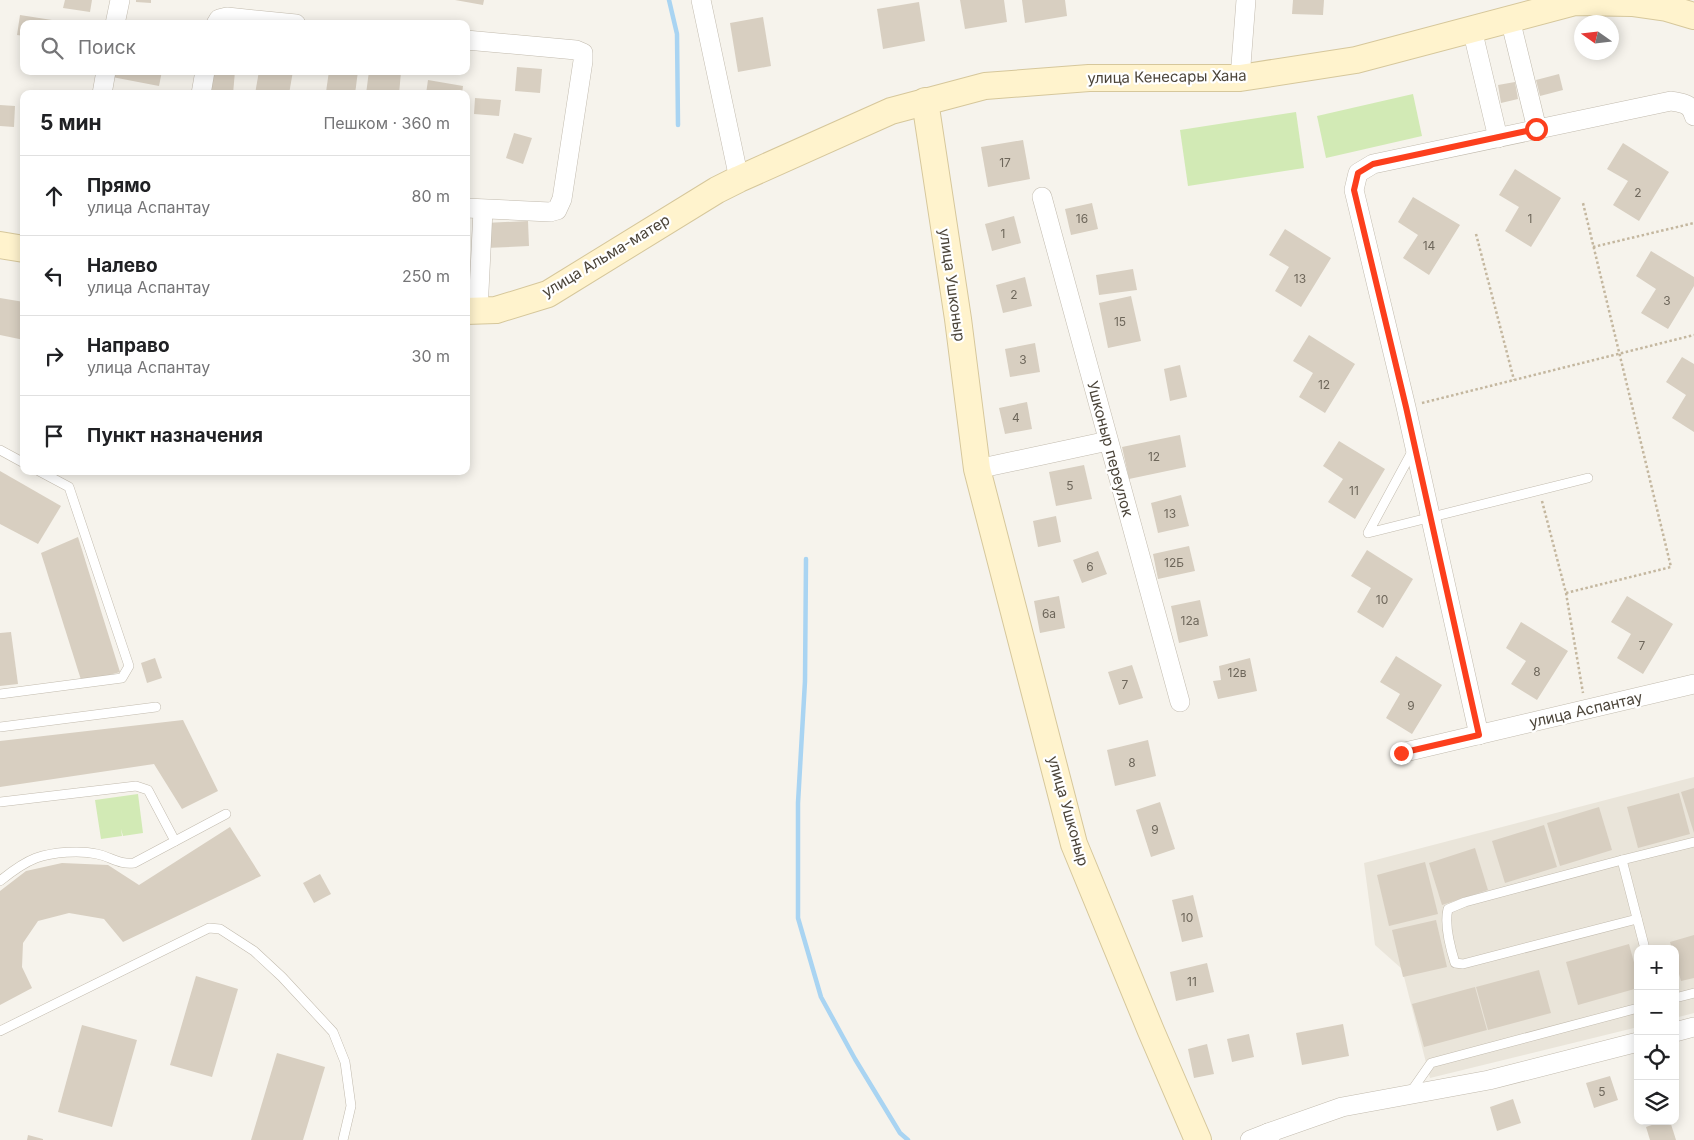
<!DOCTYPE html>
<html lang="ru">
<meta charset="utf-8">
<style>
:root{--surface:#fff;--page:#f2f2f2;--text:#202124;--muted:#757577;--line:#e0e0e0}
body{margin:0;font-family:Inter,sans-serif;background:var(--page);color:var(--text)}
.controls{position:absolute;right:15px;bottom:15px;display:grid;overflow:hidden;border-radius:10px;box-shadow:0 2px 12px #0003}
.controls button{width:45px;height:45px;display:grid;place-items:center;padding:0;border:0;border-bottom:1px solid var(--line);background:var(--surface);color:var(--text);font:25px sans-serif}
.compass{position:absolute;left:1574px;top:15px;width:45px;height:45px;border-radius:50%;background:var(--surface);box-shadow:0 2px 12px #0003;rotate:284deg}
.stop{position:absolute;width:15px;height:15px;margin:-11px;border:4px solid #fc3f1d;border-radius:50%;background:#fff}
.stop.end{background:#fc3f1d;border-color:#fff;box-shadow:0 1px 5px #0008}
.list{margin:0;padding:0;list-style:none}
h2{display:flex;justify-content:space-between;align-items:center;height:65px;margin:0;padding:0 20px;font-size:21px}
h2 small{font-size:16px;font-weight:400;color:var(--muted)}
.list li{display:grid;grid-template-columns:32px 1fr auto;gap:15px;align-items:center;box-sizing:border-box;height:80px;padding:0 20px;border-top:1px solid var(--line)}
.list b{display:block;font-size:19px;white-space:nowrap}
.list p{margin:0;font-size:16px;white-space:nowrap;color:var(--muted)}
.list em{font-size:16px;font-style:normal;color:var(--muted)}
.icon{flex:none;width:28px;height:28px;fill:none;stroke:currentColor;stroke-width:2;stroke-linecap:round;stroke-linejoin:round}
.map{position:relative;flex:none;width:1694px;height:1140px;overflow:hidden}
.search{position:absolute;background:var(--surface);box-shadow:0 2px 12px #0003;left:20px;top:20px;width:450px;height:55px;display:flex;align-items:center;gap:12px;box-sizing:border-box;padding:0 18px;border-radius:10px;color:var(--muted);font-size:19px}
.panel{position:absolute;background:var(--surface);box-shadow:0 2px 12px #0003;left:20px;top:90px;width:450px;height:385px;border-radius:10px}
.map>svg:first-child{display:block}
.residential{fill:#eae5da}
.green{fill:#d2eab5}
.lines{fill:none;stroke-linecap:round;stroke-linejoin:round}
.stream{stroke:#a9d4f2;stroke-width:4.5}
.building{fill:#d8cfc1}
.lane-casing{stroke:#c2bbae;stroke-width:10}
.street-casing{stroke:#c2bbae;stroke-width:20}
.secondary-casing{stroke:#d6c79b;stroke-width:28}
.path{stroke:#c4b79f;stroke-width:2.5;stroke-dasharray:2.5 2.5;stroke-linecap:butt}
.lane{stroke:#fff;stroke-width:9}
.street{stroke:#fff;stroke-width:19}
.secondary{stroke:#fff3cd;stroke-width:26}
.route{stroke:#fc3f1d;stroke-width:6}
.labels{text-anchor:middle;stroke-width:4.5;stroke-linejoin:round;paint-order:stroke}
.number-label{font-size:12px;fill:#6e675b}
.street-label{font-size:15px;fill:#4b4439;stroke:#fff}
</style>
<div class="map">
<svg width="1694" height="1140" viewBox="0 0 1694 1140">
<rect width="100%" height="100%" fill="#f6f3ec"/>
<polygon class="residential" points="1694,777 1694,1013 1675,1018 1675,949 1638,949 1638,1027 1430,1078 1402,969 1375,945 1364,863"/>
<g class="green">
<polygon points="1413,94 1422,136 1326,158 1317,116"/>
<polygon points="1296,112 1304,168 1188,186 1180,130"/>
<polygon points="138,794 143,833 123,836 121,829 122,836 101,839 95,800"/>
</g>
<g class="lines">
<g class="stream">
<polyline points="669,0 677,34 678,125"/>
<polyline points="806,559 805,681 798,803 798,918 821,997 855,1059 900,1133 908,1140"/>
</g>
</g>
<g class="building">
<polygon points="65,0 92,0 90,12 63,8"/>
<polygon points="136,0 151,0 151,3 136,2"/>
<polygon points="455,0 484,0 483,5"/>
<polygon points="960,0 1004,0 1007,22 965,29"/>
<polygon points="1022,0 1065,0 1067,16 1025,23"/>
<polygon points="1293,0 1324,0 1323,15 1292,14"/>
<polygon points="919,2 925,41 883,49 877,9"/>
<polygon points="20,15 52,20 51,24 24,24 24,36 17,35"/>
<polygon points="763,17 771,66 738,72 730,23"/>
<polygon points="517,67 542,69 540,93 515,91"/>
<polygon points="113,71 162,71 159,86 112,77"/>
<polygon points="208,71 235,71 233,94 206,93"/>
<polygon points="259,71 293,71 289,94 255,94"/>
<polygon points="329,71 358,71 355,94 326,92"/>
<polygon points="369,71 401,72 399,94 366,94"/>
<polygon points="1559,74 1563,90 1540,96 1536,80"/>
<polygon points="428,80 463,86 462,94 426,94"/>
<polygon points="1515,82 1518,99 1501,103 1498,85"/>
<polygon points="475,98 501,100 499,116 474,114"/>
<polygon points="0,105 15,106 14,127 0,126"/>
<polygon points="514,133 532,138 523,164 506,158"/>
<polygon points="1023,140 1030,179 988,187 981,147"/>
<polygon points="1623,143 1669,172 1639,221 1613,205 1628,181 1607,169"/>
<polygon points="1515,169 1561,198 1531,247 1505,231 1519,207 1499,195"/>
<polygon points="1413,197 1460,225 1429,275 1403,258 1418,235 1398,222"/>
<polygon points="1092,203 1098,229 1071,235 1065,209"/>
<polygon points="1014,216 1021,243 992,251 985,224"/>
<polygon points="528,221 529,246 486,248 485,223"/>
<polygon points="1285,229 1331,258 1301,307 1275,291 1289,267 1269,255"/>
<polygon points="1651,251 1694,277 1694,286 1668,329 1641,313 1656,289 1636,276"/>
<polygon points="1133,269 1137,290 1099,295 1096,275"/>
<polygon points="1025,277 1032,306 1003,313 996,285"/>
<polygon points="1131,296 1141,341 1108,348 1099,303"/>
<polygon points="0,298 24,302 24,340 0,335"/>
<polygon points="1309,335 1355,364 1325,413 1299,397 1313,373 1293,361"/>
<polygon points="1035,343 1040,372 1010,377 1005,349"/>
<polygon points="1682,357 1694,364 1694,432 1672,418 1686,395 1666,382"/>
<polygon points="1180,365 1187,397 1170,401 1164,369"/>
<polygon points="1027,402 1032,429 1005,434 999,408"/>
<polygon points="1180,435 1186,467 1129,479 1122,447"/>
<polygon points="1339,441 1385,469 1355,519 1328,502 1343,479 1323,466"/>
<polygon points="1084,465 1092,499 1056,506 1049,472"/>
<polygon points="0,471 61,506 38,544 0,524"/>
<polygon points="1181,495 1189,526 1158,533 1151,503"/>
<polygon points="1056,516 1061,542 1038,547 1033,521"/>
<polygon points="78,537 120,672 82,683 41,553"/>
<polygon points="1189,546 1195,571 1158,579 1153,554"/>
<polygon points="1367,550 1413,579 1383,628 1357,612 1371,588 1351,576"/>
<polygon points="1098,551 1107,574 1082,583 1073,560"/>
<polygon points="1059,596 1065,628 1040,633 1034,601"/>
<polygon points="1627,596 1673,624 1643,674 1617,658 1631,634 1611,622"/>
<polygon points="1200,600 1208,636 1179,643 1171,606"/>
<polygon points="1521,622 1568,651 1537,700 1511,684 1526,661 1506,648"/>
<polygon points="11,632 18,684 0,686 0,633"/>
<polygon points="1396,656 1442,685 1412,734 1386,718 1400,694 1380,682"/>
<polygon points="155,658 162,678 147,683 141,663"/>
<polygon points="1250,658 1257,691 1218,699 1213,681 1221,680 1219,666"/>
<polygon points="1132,665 1143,698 1119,705 1108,672"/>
<polygon points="183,720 218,791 182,809 154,764 0,787 0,741"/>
<polygon points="1148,740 1156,776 1115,786 1107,750"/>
<polygon points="1694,788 1694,833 1681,792"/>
<polygon points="1679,793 1690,834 1638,848 1627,807"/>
<polygon points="1160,802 1175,849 1151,857 1136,810"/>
<polygon points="1599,807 1612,850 1560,866 1547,823"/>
<polygon points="1544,825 1557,867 1505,883 1492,841"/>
<polygon points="230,827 261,876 123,942 104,919 69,913 38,921 23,943 22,967 32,988 0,1005 0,891 26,871 62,863 108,865 139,885"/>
<polygon points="1475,848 1488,890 1442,905 1429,863"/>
<polygon points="1425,862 1438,914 1389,926 1377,875"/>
<polygon points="320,874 331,894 314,903 303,883"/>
<polygon points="1193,895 1203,937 1182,942 1172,900"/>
<polygon points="1436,920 1447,967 1403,977 1392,930"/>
<polygon points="1694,935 1694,978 1681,981 1675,960 1675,949 1672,949 1670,942"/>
<polygon points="1629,944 1638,977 1638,988 1578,1005 1566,962"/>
<polygon points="1207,963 1214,992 1176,1001 1170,972"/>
<polygon points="1539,970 1551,1013 1488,1030 1476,987"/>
<polygon points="196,976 238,989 212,1077 170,1065"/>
<polygon points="1475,987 1487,1030 1424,1047 1412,1004"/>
<polygon points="1343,1024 1349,1056 1302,1065 1296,1033"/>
<polygon points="82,1025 137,1040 112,1127 58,1112"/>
<polygon points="1249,1034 1254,1057 1232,1062 1227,1039"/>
<polygon points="1207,1044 1214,1074 1194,1078 1188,1049"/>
<polygon points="277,1053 325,1067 303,1140 251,1140"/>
<polygon points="1610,1076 1618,1100 1594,1108 1586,1083"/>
<polygon points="1513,1099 1521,1123 1497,1131 1490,1107"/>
<polygon points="1663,1121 1670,1121 1676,1140 1650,1140 1646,1127"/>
<polygon points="28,1135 43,1139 43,1140 27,1140"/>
</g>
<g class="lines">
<defs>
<g id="lane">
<polyline points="0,450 24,463"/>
<polyline points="1413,450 1368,533 1588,478"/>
<polyline points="0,694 122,678 129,666 69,487 39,471"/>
<polyline points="0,727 156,707"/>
<polyline points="0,802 136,786 148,790 175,841"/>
<path d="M1622 860 1465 902 1448 909C1444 925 1450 947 1455 963L1463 964 1637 919"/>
<path d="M0 881C11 872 23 863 36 858 53 852 80 850 97 854 111 857 120 865 134 863L226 814"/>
<polyline points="1645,949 1622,860 1694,842"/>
<polyline points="1675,998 1694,993"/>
<polyline points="0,1031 209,928 220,929 254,951 282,977 333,1032 345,1062 351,1106 343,1140"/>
<polyline points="1410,1093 1431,1063 1638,1008"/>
</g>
<g id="street">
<polyline points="701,0 739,179"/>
<polyline points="1510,19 1537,129"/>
<polyline points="115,24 120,0"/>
<polyline points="216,24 219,19 227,17 296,24"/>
<polyline points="1472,29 1498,138"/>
<polyline points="466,40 576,50 583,53 583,61 562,199 557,210 550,212 466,208"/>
<polyline points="1240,78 1246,0"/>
<polyline points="102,94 106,71"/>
<polyline points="201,94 205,71"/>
<polyline points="1042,197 1180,702"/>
<polyline points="478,311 483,210"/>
<polyline points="977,469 1108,441"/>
<path d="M1479 735 1406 407 1354 190 1358 173 1373 164 1671 101C1682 103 1691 103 1694 116"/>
<polyline points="1401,753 1694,684"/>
<polyline points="1675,1032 1694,1027"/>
<polyline points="1268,1133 1342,1107 1489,1080 1638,1042"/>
<polyline points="1250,1140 1268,1133 1270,1140"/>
</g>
<g id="secondary">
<polyline points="925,101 958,319 977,469 1074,844 1151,1031 1198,1140"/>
<polyline points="0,245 24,249"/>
<polyline points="466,311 496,310 548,294 717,190 739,179 891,111 985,86 1089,78 1240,78 1356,60 1575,2 1632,3 1667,8 1694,16"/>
</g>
</defs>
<use href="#lane" class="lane-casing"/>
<use href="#street" class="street-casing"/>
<use href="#secondary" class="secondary-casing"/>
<g class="path">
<polyline points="1476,234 1514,380"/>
<polyline points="1593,247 1694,223"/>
<polyline points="1422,403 1694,335"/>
<polyline points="1542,501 1566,593 1583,693"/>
<polyline points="1566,593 1671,567 1583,203"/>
</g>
<use href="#lane" class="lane"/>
<use href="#street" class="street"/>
<use href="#secondary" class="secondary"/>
</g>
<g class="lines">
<polyline class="route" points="1401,753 1479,735 1406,407 1354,190 1358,173 1373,164 1536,129"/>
</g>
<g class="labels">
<g class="number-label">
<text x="1005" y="167">17</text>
<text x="1638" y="197">2</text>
<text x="1082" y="223">16</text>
<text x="1530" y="223">1</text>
<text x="1003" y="238">1</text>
<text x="1429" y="250">14</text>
<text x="1300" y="283">13</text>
<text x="1014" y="299">2</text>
<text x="1667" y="305">3</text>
<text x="1120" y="326">15</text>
<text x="1023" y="364">3</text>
<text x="1324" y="389">12</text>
<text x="1016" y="422">4</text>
<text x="1154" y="461">12</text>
<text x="1070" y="490">5</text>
<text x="1354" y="495">11</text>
<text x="1170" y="518">13</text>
<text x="1174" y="567">12Б</text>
<text x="1090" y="571">6</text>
<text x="1382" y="604">10</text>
<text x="1049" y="618">6а</text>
<text x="1190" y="625">12а</text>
<text x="1642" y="650">7</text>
<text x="1537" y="676">8</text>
<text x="1237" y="677">12в</text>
<text x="1125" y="689">7</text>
<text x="1411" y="710">9</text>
<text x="1132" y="767">8</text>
<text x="1155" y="834">9</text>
<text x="1187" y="922">10</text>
<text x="1192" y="986">11</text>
<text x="1602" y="1096">5</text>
</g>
<g class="street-label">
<text transform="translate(1167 77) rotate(-1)" y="5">улица Кенесары Хана</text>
<text transform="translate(606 256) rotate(-31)" y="5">улица Альма-матер</text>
<text transform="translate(952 285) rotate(82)" y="5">улица Ушконыр</text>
<text transform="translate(1110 449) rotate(75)" y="5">Ушконыр переулок</text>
<text transform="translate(1586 710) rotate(-13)" y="5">улица Аспантау</text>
<text transform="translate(1068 811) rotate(74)" y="5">улица Ушконыр</text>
</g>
</g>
</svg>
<div class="controls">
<button>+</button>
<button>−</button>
<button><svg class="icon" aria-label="locate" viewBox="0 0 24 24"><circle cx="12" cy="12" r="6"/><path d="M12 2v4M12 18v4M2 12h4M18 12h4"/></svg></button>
<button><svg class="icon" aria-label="layers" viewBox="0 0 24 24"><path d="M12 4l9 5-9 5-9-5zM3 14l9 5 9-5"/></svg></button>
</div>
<svg class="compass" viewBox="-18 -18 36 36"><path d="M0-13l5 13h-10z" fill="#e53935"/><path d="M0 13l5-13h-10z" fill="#757577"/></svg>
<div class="stop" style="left:1536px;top:129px"></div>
<div class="stop end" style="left:1401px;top:753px"></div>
<div class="search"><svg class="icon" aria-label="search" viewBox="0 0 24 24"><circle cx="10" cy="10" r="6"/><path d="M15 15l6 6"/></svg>Поиск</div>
<section class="panel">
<h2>5 мин<small>Пешком · 360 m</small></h2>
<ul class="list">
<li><svg class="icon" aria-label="ahead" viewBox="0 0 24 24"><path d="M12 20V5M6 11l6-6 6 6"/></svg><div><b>Прямо</b><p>улица Аспантау</p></div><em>80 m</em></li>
<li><svg class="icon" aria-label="left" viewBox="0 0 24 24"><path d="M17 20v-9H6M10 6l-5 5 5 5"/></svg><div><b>Налево</b><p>улица Аспантау</p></div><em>250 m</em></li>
<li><svg class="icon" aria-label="right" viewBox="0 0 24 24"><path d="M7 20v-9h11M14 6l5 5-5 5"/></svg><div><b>Направо</b><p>улица Аспантау</p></div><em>30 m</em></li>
<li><svg class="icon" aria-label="arrive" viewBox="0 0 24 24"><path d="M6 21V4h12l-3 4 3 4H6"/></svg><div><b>Пункт назначения</b></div></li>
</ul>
</section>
</div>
